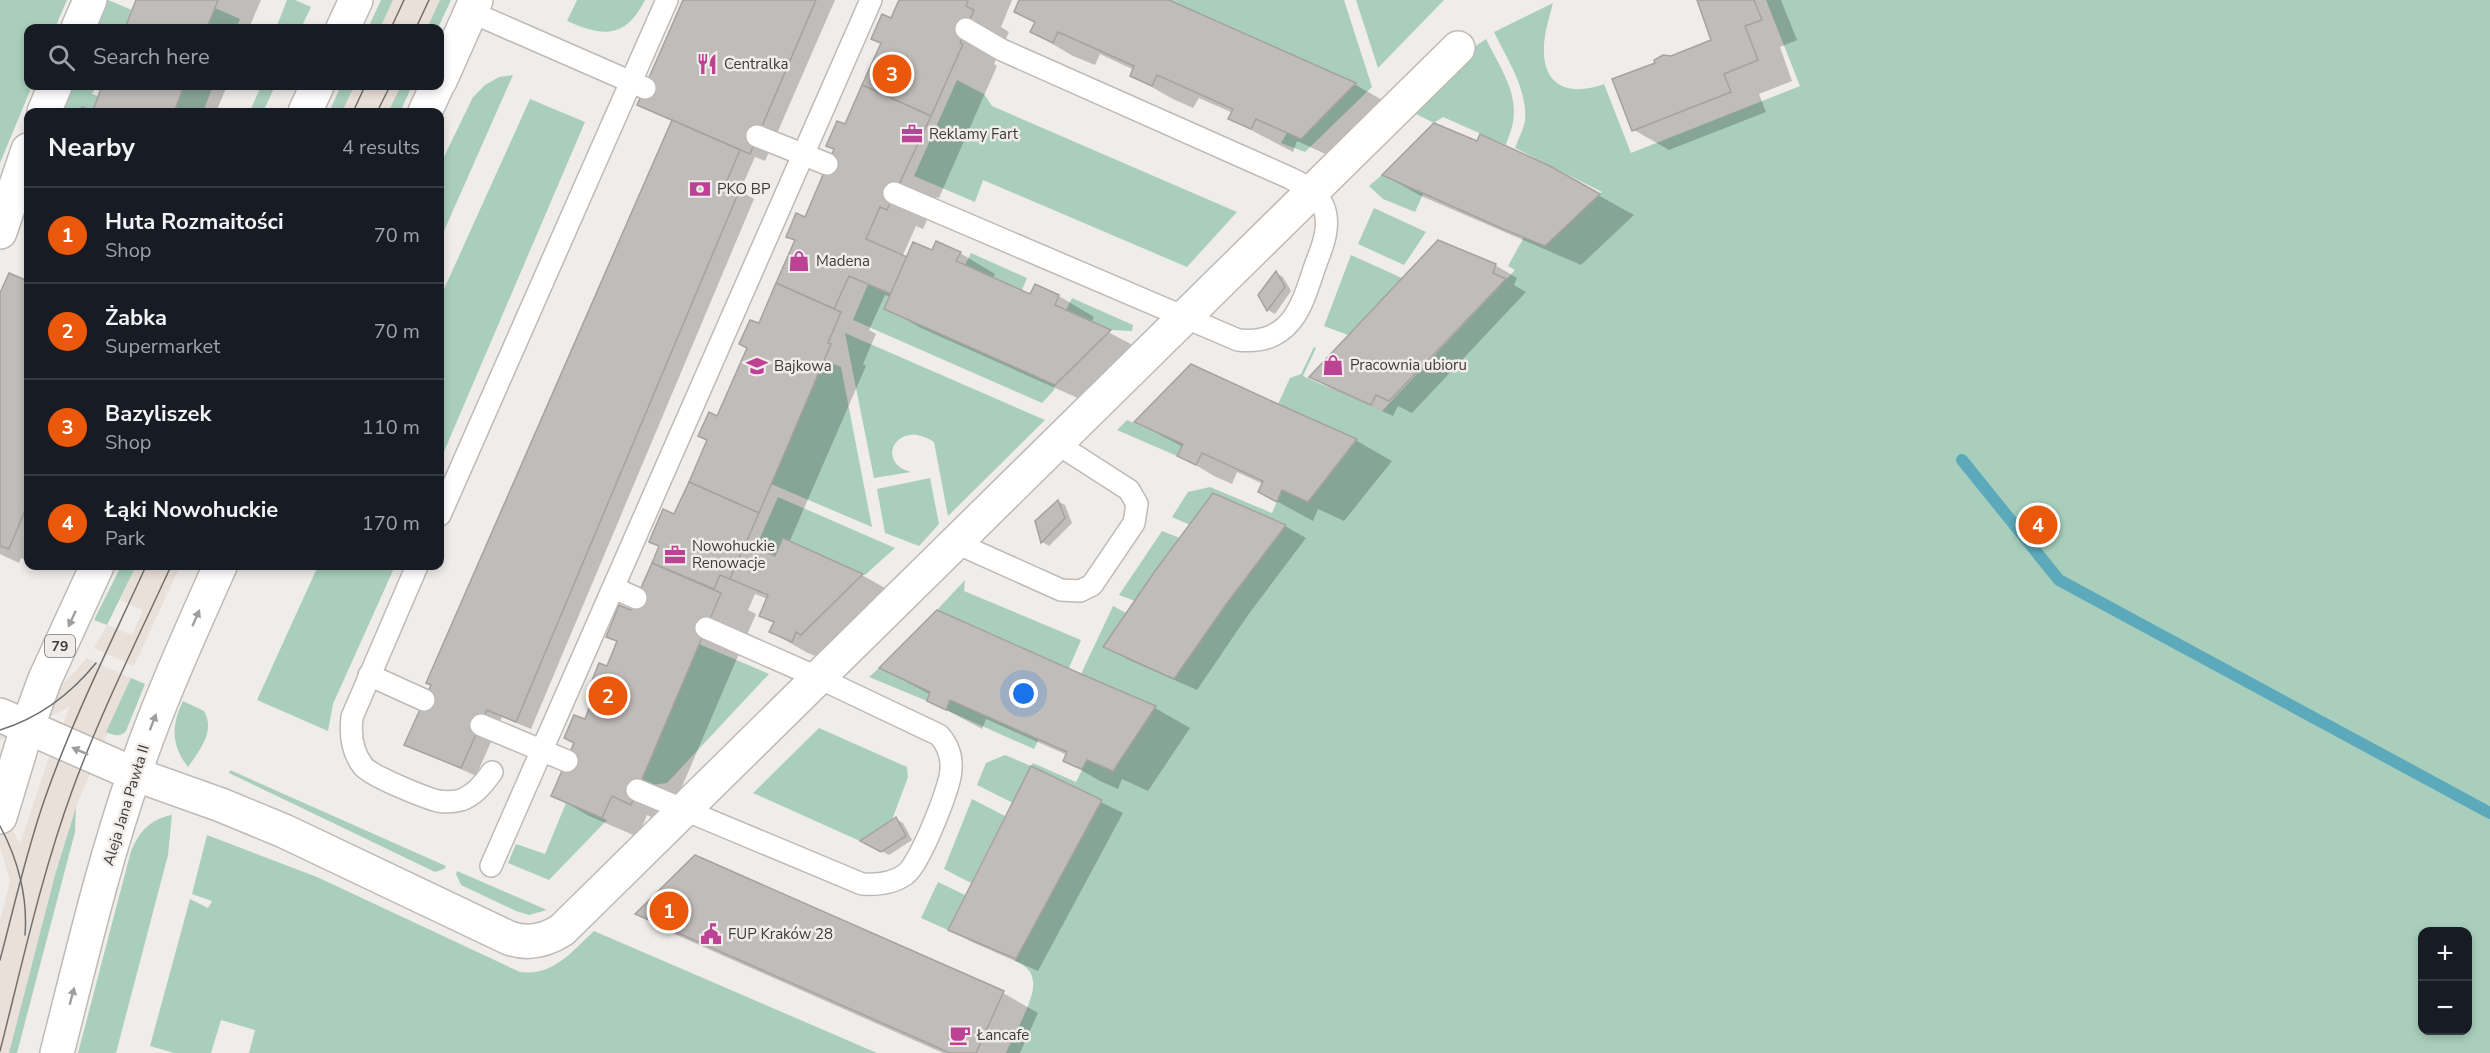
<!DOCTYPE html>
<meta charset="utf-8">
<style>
:root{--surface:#171b24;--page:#242831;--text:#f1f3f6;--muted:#9ea1a6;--line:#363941;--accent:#ea580c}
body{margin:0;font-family:"Nunito Sans",sans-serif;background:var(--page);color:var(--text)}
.controls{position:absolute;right:18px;bottom:18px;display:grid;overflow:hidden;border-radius:12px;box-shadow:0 3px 9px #0003}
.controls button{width:54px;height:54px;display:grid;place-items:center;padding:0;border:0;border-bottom:2px solid var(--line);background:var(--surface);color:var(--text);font:30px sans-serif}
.you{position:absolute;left:1024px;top:694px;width:21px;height:21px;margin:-15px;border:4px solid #fff;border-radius:50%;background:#1a73e8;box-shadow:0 0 0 9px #1a73e833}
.badge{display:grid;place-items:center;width:39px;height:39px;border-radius:50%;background:var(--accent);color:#fff;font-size:20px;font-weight:700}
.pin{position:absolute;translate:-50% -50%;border:3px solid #fff;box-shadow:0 2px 6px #0006}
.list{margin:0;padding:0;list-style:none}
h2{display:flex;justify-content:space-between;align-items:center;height:78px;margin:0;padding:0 24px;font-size:26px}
h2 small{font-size:20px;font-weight:400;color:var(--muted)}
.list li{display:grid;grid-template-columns:39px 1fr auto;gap:18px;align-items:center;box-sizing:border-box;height:96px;padding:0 24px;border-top:2px solid var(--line)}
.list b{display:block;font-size:22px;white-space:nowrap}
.list p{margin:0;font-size:20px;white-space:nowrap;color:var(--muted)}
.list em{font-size:20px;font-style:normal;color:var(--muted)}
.icon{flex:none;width:33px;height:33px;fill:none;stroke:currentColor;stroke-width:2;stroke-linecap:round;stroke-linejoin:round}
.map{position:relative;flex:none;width:2490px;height:1053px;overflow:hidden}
.search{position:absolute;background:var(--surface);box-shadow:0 3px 9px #0003;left:24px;top:24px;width:420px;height:66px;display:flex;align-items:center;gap:15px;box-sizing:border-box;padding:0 21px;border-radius:12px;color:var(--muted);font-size:22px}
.panel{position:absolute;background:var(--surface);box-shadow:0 3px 9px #0003;left:24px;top:108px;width:420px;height:462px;border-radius:12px}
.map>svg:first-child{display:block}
.built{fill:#e9e0d9}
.green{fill:#a9cfbc;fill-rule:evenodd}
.shadow{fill:#0003}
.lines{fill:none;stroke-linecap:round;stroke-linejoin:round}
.stream{stroke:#5ca9bc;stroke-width:12}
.building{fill:#bfbcba;stroke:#a5a2a0;stroke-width:1.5}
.service-casing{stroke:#bdbab7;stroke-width:24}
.minor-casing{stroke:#bdbab7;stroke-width:36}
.secondary-casing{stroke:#bdbab7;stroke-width:36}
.primary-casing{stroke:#bdbab7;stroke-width:36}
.service{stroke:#fff;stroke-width:21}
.minor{stroke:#fff;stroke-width:33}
.secondary{stroke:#fff;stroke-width:33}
.primary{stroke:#fff;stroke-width:33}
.tram{stroke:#72706f;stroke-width:1.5}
.oneway{fill:#9e9e9d}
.labels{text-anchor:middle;stroke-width:5;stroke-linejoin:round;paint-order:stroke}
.shield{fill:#f0ecea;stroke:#737170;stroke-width:1.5}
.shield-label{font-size:14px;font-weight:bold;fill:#3d3c3b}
.poi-label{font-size:15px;fill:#3d3c3b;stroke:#f0ecea;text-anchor:start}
.street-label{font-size:15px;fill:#3d3c3b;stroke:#f0ecea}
</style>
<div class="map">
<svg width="2490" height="1053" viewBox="0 0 2490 1053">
<rect width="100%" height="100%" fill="#f0ecea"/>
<g class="built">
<polygon points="393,0 440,0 427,28 380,28"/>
<polygon points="354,86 401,86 388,112 342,112"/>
<polygon points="136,566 180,566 134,666 94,648 107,625 132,635 143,610 120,600"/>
<polygon points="87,658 131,678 76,807 55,875 9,1053 0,1053 0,920 10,881 0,847 0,808 20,844 47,763 70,706 22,733 0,740 0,717 51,692 68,679"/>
</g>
<g class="green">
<polygon points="0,0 67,0 55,28 28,28 28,86 32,86 0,163"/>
<polygon points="108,0 132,10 125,28 97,28"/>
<polygon points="287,0 295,0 311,7 301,28 276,28"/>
<polygon points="381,0 393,0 380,28 368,28"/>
<polygon points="440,0 451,0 438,28 427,28"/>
<path d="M577 0H645C625 39 603 37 567 21Z"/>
<polygon points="1169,0 1344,0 1372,87 1305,152 1281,143 1287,133 1301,139 1356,83"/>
<polygon points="1356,0 1444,0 1378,68"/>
<path d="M1766 0H2490V1053H1006C1013 1036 1036 998 1033 981 1032 970 1024 965 1015 961L1102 800 1032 767 1013 803 977 785 986 763 1005 755 1031 766 1033 763 1076 782 1087 760 1113 771 1156 707 1081 674 1113 606 1126 613 1103 647 1174 679 1227 603 1286 525 1214 493 1190 525 1172 517 1188 492 1210 487 1272 513 1282 490 1308 502 1357 440 1278 404 1290 378 1301 374 1314 347 1316 348 1303 376 1382 411 1515 270 1508 266 1524 237 1545 246 1602 192 1515 148C1518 140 1523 130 1525 121 1528 90 1507 59 1494 32L1553 3C1549 19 1543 36 1544 53 1545 90 1575 95 1604 84L1631 153 1800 86ZM2422 932H2468V1030H2422Z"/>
<polygon points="215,8 240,19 236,28 207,28"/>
<path d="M1486 39C1498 64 1519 93 1513 122 1512 130 1508 137 1506 145L1443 117 1434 123 1410 111 1464 54Z"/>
<polygon points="513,75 440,240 440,165 473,97 485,85 499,77"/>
<polygon points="957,80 984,94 992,106 1237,212 1187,267 983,180 975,202 914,176"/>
<polygon points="74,86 96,86 92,94 98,96 93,110 82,107 79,112 63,112"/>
<polygon points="184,86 213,86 203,112 174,112"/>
<polygon points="261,86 275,86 263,112 242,112 243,108 250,111"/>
<polygon points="341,86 354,86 342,112 329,112"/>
<polygon points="401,86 412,86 400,112 388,112"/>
<polygon points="530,99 585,122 440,461 440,298"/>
<polygon points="1382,175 1423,194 1415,212 1383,199 1369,186"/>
<polygon points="1374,208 1426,232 1404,265 1358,244"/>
<polygon points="971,253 1027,278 1022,290 965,265"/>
<polygon points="1351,255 1402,278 1348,335 1324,326"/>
<polygon points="868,284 891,294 1055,385 1054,390 1042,403 853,320"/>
<polygon points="1072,298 1133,325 1132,331 1111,330 1066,310"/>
<path d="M845 333 1045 420 948 516 934 442C897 417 874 463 911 472L874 478Z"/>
<polygon points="824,360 841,367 872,527 771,484"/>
<polygon points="1127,420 1183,444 1177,456 1117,430"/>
<polygon points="930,478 939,524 919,546 885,533 877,489"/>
<polygon points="778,497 895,548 865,575 783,538 775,556 756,547"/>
<polygon points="1162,531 1180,538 1135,601 1119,595"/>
<polygon points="121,566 136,566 107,625 94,620"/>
<polygon points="318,566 395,566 333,704 328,731 257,700"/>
<polygon points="965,580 964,591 1081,640 1069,668 937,610"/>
<polygon points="699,644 769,674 667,783 653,785 641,782"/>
<polygon points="879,668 930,692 927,701 869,677"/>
<path d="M131 678 145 684 126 731C120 738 114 735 106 732Z"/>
<polygon points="950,700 1039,739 1034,749 946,710"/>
<path d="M183 701 204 711C216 731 199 751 188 767 171 745 171 726 183 701Z"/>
<polygon points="819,728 907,767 908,777 892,820 860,841 753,793"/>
<polygon points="230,770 446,866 444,869 435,872 229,773"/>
<polygon points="972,799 1005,816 971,883 944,869"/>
<polygon points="566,803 607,820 549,880 508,863 516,844 545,854"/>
<polygon points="76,807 75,832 17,1053 9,1053 55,875"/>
<path d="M172 815 168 855 116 1053H78L131 851C139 832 150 819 172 815Z"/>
<path d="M207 835 317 877 520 972C554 976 571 952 594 931L877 1053H249L255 1030 221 1020 211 1053H174L150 1046 190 899 208 908 212 901 192 894Z"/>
<polygon points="457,871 547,910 529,915 516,911 461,885 456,874"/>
<polygon points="938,882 965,895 948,930 921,918"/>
</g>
<g class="shadow">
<polygon points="138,0 261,0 249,28 127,28"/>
<polygon points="685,0 835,0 765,161 755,157 740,191 754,199 531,729 502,717 476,776 406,744 673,121 639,104"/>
<polygon points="901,0 1012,0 1001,27 1009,32 994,64 997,66 939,198 937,197 923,229 916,226 902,257 907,259 932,252 960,253 995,274 993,279 1031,296 1035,286 1059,296 1094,317 1091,323 1144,351 1091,404 921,328 886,308 891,297 885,295 869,330 876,334 863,364 866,366 789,543 862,575 897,595 827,661 806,652 771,632 775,623 761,615 768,599 755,594 748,610 756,614 666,824 647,815 638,837 589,816 553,795 632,612 796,241 788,236 806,219 882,44 873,38 892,20"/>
<polygon points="1021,0 1165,0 1356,85 1396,108 1343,162 1297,141 1293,152 1230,119 1233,113 1199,98 1193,108 1173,99 1132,76 1134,70 1100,54 1095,65 1073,56 1032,32 1036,24 1016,12"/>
<polygon points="1699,0 1781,0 1797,40 1780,47 1792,81 1759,94 1766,112 1669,150 1634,130 1672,58 1713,41"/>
<polygon points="104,86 227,86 216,112 81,112 82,108 94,112"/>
<polygon points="1478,143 1549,168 1634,215 1581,265 1419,195 1384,175"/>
<polygon points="1495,265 1517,278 1514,285 1526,292 1412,413 1398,406 1393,416 1332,389 1311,377"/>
<polygon points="1276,273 1283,277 1291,291 1275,314 1268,310 1260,295"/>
<polygon points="9,275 28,283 28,561 21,558 19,563 0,554 0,297"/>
<polygon points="1191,365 1357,441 1392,461 1344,521 1318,509 1313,521 1260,492 1263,484 1237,472 1232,484 1214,476 1179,455 1183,447 1136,422"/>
<polygon points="1214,495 1285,526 1306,538 1248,615 1197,690 1127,659 1105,646"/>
<polygon points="1059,502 1065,505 1072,523 1049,546 1042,542 1037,521"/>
<polygon points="938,612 1155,708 1190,728 1148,791 1122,779 1118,789 1100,781 1065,761 1067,755 986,719 982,729 928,700 931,695 881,668"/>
<polygon points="1032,768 1123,813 1038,971 972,942 950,930"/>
<polygon points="896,819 903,823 912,840 889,855 862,841"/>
<polygon points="637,914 1003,993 1038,1013 1020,1053 943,1053 672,933"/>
</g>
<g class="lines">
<polyline class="stream" points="1962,460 2059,580 2490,813"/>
</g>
<g class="building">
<polygon points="136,0 218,0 207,28 125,28"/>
<polygon points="683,0 816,0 750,154 637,105"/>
<polygon points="899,0 968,0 966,6 974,10 960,43 963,44 931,116 862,85 881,43 871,39 882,14 891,18"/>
<polygon points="1019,0 1169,0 1356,83 1301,139 1256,119 1251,129 1228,119 1233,109 1157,75 1152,86 1130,76 1134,66 1058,32 1053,43 1030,32 1035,22 1014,12"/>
<polygon points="1697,0 1754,0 1762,20 1745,26 1758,60 1724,74 1731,92 1632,131 1612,79 1655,63 1654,60 1663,55 1671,56 1711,40"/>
<polygon points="862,85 931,116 887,210 880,207 866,239 907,257 891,294 849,276 834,309 776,283 795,240 786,237 796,213 805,217 834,149 826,146 837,121 845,124"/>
<polygon points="102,86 184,86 174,112 79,112 82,107 93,110"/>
<polygon points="672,120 740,150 726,183 740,189 516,722 487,710 461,768 404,745 431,685 426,683"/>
<polygon points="1434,123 1477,141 1480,134 1550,166 1600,194 1545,246 1503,229 1382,175"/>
<polygon points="1438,240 1496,264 1493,273 1506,279 1389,401 1376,395 1371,405 1309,377"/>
<polygon points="936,241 961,252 956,261 1030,294 1035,284 1059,295 1055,305 1111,330 1055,385 884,309 913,242 932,250"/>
<polygon points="1276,271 1285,287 1267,311 1258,295"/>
<polygon points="9,273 28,281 28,503 9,549 0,546 0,293"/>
<polygon points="776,283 841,312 828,343 831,344 759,513 689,482 707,440 698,436 709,412 717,416 747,348 739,344 750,320 759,323"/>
<polygon points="1191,364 1278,404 1357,439 1308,502 1282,490 1277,502 1258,492 1263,481 1202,453 1196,465 1177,456 1183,444 1134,422"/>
<polygon points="689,482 759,513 730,579 720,575 714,589 652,563 659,546 649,542 663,509 674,514"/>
<polygon points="1213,493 1286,525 1227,603 1174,679 1103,647 1155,571"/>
<polygon points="1058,500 1065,518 1041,543 1035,521"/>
<polygon points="783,538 863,574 801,635 796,632 792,642 769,632 774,622 759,616 768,595 730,579 745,543 775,556"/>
<polygon points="652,563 721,593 631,805 612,796 602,818 551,796 574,743 564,738 574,715 585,719 596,691 589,688 599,663 607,666 617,641 606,637 619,605 631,610"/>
<polygon points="937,610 1081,674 1156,706 1113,771 1087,760 1082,769 1074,766 1063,761 1067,752 950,700 946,710 927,701 930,692 879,668"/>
<polygon points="1031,766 1102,800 1016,959 948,930"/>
<polygon points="896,817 906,836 881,852 860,841"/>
<polygon points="695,855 1004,991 976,1053 950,1053 635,914"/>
</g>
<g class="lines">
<defs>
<g id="service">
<polyline points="471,12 645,88"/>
<polyline points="757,136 827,164"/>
<path d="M894 193 1238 340C1291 346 1302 306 1315 266 1322 248 1331 227 1324 208 1318 192 1304 185 1290 178L1002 50 966 29"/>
<polyline points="440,515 667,0"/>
<polyline points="954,542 1061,590 1080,591 1092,585 1134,523 1137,504 1129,490 1056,443"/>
<path d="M417 566 352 717C350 734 352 752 363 766 371 776 423 797 438 801 445 802 454 802 461 800 475 795 484 783 492 772"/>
<polyline points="614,588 636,598"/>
<polyline points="369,675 424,700"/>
<polyline points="481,725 567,761"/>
<path d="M637 790 862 884C877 885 894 883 906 874 920 863 951 786 951 769 952 755 948 745 939 735L819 678 706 628"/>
<polyline points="491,866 871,0"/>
</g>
<g id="minor">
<polyline points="78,28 90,0"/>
<polyline points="44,112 55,86"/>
<polyline points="0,232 28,150"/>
<path d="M134 774 221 805 284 831 509 938C528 945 545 941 562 930L1458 48"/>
</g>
<polyline id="secondary" points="0,817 27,728"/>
<g id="primary">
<polyline points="343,28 356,0"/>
<polyline points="440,81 476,0"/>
<polyline points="305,112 317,86"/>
<polyline points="425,112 437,86"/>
<polyline points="0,715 134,774"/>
<polyline points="27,728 45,679 97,566"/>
<path d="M57 1053C81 959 103 864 135 772 159 701 190 634 220 566"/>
</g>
</defs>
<use href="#service" class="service-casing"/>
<use href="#minor" class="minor-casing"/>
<use href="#secondary" class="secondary-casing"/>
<use href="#primary" class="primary-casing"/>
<use href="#service" class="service"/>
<use href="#minor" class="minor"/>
<use href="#secondary" class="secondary"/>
<use href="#primary" class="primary"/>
<g class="tram">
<polyline points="391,28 404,0"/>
<polyline points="416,28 429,0"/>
<polyline points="353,112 365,86"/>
<polyline points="377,112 390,86"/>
<path d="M0 730C39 718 70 695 96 663"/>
<path d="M0 826C18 859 28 898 25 935"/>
<path d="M0 960C14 907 26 853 44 801 72 720 111 643 146 566"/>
<path d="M0 1051C22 965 41 876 72 791 100 714 137 640 171 566"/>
</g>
</g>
<defs><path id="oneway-solid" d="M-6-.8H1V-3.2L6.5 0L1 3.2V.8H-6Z" transform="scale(1.5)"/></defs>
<g class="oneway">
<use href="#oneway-solid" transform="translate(196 618) rotate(-66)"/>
<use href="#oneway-solid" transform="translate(72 619) rotate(115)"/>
<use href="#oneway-solid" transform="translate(153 722) rotate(-69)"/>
<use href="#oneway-solid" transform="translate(80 751) rotate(-156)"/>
<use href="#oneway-solid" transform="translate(72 996) rotate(-75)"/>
</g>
<defs>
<symbol id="restaurant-bare" viewBox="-9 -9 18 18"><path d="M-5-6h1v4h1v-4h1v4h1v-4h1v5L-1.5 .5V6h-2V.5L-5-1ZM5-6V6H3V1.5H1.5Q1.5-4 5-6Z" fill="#bc4294" stroke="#f0ecea" stroke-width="2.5" paint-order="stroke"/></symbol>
<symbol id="office-bare" viewBox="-9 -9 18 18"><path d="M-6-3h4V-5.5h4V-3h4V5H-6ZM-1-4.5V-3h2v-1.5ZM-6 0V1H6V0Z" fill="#bc4294" stroke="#f0ecea" stroke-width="2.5" paint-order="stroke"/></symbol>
<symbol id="bank-bare" viewBox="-9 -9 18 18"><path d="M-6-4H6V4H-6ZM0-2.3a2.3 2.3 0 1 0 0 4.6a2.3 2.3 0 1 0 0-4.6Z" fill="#bc4294" stroke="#f0ecea" stroke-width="2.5" paint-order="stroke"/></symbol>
<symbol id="shop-bare" viewBox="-9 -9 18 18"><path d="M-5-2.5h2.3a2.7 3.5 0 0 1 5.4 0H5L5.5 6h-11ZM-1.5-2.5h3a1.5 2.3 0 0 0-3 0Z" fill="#bc4294" stroke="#f0ecea" stroke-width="2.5" paint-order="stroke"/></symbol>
<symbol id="school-bare" viewBox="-9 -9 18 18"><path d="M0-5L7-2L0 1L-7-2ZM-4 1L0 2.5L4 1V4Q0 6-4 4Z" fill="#bc4294" stroke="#f0ecea" stroke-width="2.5" paint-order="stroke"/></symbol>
<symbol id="civic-bare" viewBox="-9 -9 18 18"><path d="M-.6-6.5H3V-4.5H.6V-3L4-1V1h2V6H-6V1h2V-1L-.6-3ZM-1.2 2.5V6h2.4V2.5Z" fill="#bc4294" stroke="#f0ecea" stroke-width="2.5" paint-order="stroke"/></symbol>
<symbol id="cafe-bare" viewBox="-9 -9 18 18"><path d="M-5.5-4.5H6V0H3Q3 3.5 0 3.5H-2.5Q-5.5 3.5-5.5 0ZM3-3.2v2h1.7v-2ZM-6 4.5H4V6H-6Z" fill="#bc4294" stroke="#f0ecea" stroke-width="2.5" paint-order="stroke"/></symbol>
</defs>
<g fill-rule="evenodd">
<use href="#restaurant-bare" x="692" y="49" width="30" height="30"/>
<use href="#office-bare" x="897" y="119" width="30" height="30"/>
<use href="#bank-bare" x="685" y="174" width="30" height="30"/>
<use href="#shop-bare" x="784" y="246" width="30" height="30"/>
<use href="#shop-bare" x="1318" y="350" width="30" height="30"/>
<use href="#school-bare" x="742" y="351" width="30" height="30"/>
<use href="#office-bare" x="660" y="540" width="30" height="30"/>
<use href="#civic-bare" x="696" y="919" width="30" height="30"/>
<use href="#cafe-bare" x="945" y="1020" width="30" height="30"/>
</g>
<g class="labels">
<rect class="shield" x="45" y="635" width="30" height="22" rx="4.5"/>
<g class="shield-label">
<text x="60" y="651">79</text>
</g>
<g class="poi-label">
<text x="724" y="69">Centralka</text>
<text x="929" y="139">Reklamy Fart</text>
<text x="717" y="194">PKO BP</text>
<text x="816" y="266">Madena</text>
<text x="1350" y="370">Pracownia ubioru</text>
<text x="774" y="371">Bajkowa</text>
<text x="692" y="551">Nowohuckie<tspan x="692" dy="17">Renowacje</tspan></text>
<text x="728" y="939">FUP Kraków 28</text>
<text x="977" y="1040">Łancafe</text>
</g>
<g class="street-label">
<text transform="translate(126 805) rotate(-73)" y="5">Aleja Jana Pawła II</text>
</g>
</g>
</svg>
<div class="controls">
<button>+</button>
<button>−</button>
</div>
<div class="you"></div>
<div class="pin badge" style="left:669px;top:911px">1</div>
<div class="pin badge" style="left:608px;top:696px">2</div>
<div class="pin badge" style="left:892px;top:74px">3</div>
<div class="pin badge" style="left:2038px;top:525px">4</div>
<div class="search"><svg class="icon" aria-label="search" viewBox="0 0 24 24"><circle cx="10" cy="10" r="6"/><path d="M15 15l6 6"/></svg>Search here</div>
<section class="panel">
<h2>Nearby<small>4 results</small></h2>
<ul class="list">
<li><span class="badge">1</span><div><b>Huta Rozmaitości</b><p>Shop</p></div><em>70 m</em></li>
<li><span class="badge">2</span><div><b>Żabka</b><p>Supermarket</p></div><em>70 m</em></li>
<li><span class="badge">3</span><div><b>Bazyliszek</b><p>Shop</p></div><em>110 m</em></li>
<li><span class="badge">4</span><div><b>Łąki Nowohuckie</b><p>Park</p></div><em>170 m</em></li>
</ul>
</section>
</div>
